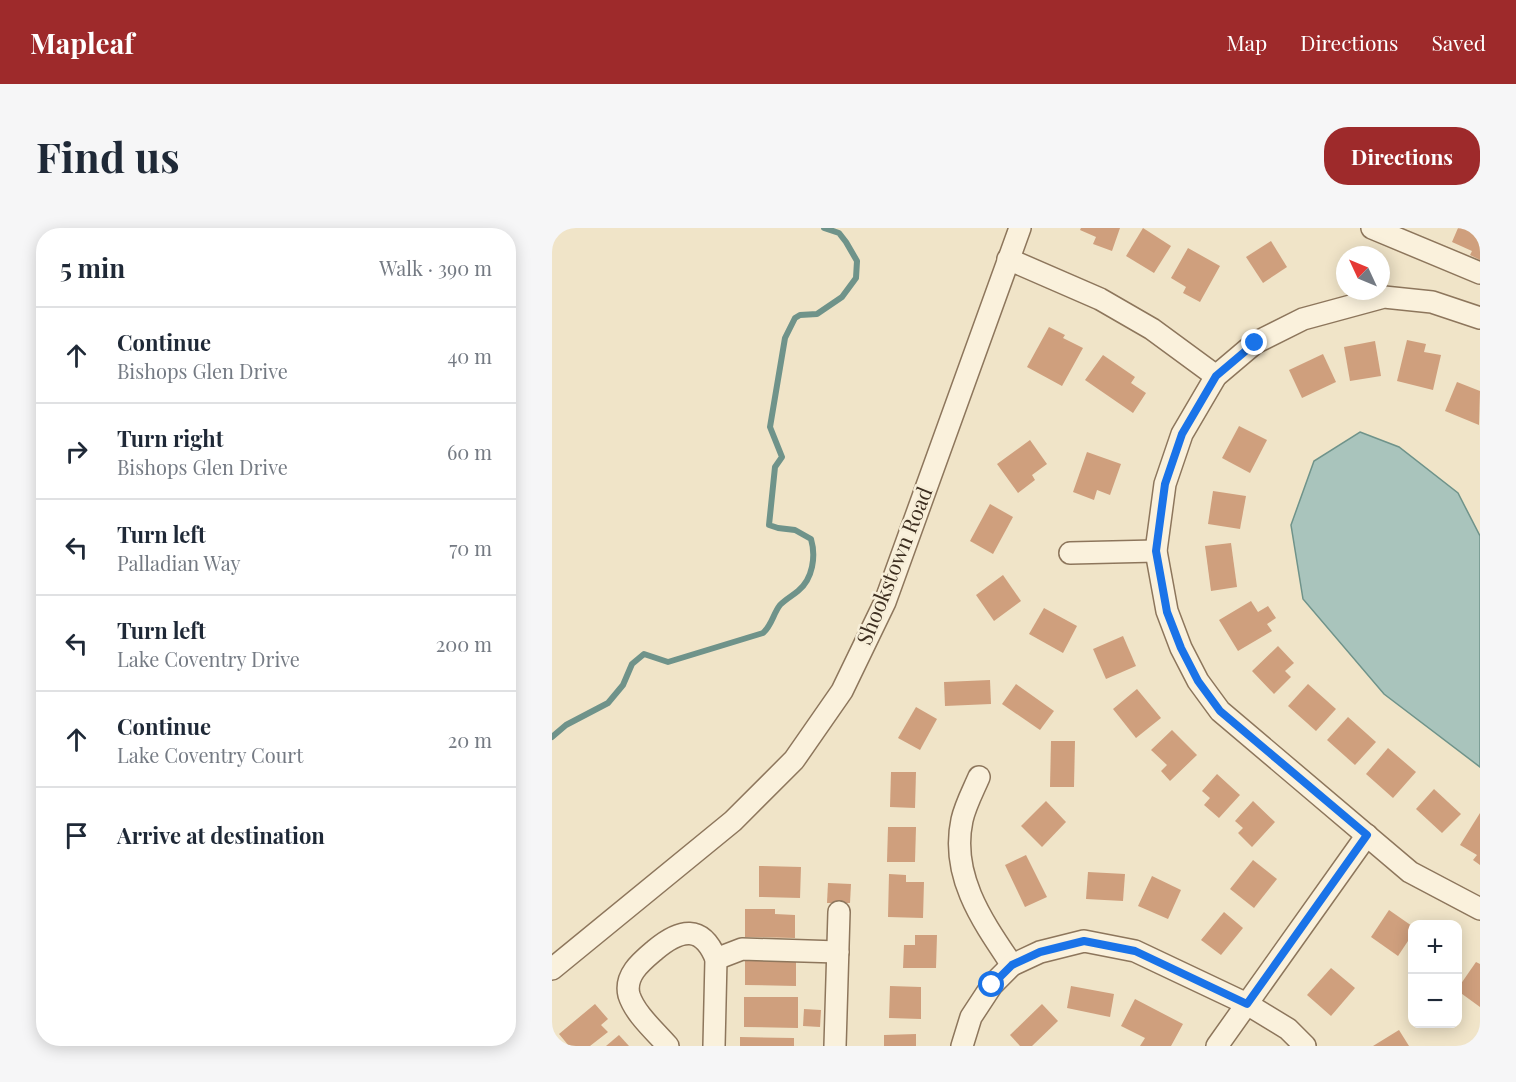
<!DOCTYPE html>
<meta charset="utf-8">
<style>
:root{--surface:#fff;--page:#f6f6f7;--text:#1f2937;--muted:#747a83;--line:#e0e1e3;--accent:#9e2a2b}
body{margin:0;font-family:"Playfair Display",serif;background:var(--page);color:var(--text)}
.controls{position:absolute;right:18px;bottom:18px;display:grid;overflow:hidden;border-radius:12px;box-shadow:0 3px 15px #0003}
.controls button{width:54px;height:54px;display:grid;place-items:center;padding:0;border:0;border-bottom:2px solid var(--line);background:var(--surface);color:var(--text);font:30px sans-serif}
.compass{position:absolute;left:784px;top:18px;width:54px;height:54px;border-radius:50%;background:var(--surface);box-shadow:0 3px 15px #0003;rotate:314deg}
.stop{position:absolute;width:18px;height:18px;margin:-14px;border:4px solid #1a73e8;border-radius:50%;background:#fff}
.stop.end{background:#1a73e8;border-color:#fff;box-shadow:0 2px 6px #0008}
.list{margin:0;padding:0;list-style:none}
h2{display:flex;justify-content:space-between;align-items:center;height:78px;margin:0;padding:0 24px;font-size:26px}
h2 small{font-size:20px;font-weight:400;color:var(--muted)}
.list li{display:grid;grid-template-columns:39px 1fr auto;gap:18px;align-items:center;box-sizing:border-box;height:96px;padding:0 24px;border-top:2px solid var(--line)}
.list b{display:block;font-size:22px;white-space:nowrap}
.list p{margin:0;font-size:20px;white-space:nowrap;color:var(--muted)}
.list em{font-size:20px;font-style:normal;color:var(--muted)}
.icon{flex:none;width:33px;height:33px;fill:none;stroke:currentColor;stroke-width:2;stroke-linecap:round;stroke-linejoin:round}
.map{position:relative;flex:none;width:928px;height:818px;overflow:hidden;border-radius:24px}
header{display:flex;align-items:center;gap:36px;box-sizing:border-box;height:84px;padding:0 30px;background:var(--accent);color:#fff}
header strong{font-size:28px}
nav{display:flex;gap:33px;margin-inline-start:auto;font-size:21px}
.intro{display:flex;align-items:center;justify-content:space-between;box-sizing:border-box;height:144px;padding:0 36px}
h1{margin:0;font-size:42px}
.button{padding:15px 27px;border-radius:24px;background:var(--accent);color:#fff;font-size:21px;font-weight:700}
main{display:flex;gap:36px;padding:0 36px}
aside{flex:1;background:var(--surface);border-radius:24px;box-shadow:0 3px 15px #0003}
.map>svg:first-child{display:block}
.water{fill:#a9c4bc;stroke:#6f938a;stroke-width:1.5}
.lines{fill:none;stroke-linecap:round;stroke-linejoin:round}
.stream{stroke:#6f938a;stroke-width:6}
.building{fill:#cf9f7d}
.minor-casing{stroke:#8d765c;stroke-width:24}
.minor{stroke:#faf1dc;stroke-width:21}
.route{stroke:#1a73e8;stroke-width:8}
.labels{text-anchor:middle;stroke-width:5;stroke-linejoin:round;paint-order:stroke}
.street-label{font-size:21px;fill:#3d2e20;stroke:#f7eed8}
</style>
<header>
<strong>Mapleaf</strong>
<nav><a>Map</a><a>Directions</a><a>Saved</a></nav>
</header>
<div class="intro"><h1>Find us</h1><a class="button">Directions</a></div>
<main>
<aside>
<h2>5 min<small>Walk · 390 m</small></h2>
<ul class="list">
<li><svg class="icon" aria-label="ahead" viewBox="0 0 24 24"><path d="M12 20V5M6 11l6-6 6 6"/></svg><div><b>Continue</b><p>Bishops Glen Drive</p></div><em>40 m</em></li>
<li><svg class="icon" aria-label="right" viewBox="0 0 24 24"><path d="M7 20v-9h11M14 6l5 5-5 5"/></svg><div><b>Turn right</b><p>Bishops Glen Drive</p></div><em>60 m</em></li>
<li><svg class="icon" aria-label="left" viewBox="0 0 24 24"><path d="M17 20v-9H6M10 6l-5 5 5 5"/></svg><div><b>Turn left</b><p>Palladian Way</p></div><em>70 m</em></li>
<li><svg class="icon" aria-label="left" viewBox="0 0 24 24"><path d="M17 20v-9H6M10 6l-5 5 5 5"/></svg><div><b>Turn left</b><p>Lake Coventry Drive</p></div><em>200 m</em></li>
<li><svg class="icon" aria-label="ahead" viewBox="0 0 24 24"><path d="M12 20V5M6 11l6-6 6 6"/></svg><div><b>Continue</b><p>Lake Coventry Court</p></div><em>20 m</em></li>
<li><svg class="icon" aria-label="arrive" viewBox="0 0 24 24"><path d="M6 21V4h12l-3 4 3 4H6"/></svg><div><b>Arrive at destination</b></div></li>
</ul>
</aside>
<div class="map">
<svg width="928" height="818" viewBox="0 0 928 818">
<rect width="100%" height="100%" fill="#f0e4c8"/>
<polygon class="water" points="808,204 847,219 906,265 928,308 928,539 832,466 751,371 739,297 762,233"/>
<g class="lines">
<path class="stream" d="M0 509 14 497 56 475 71 457 80 436 92 426 116 434 211 405C220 397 221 386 228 377 234 371 240 368 246 363 261 351 264 328 259 311L243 302 226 300 217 297 223 239 230 229 218 199 233 110 243 90 248 87 265 86 290 69 304 50 305 33 294 14 287 5 272 0"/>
</g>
<g class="building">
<polygon points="529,0 568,0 560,23 541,16 544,9 528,2"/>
<polygon points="591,0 619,18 602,45 574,28"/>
<polygon points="906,0 928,0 928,32 918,27 920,23 900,14"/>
<polygon points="719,13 735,39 711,55 694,29"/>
<polygon points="636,20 668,38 648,74 631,65 634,59 619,50"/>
<polygon points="497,99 513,107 511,110 531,120 510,158 475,139"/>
<polygon points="855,112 874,116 872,124 889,127 881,162 845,153"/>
<polygon points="823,113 829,148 798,153 792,119"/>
<polygon points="771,126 784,154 750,170 737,142"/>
<polygon points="551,127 583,149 579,155 594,165 581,185 533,152"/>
<polygon points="905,154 928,163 927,197 893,183"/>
<polygon points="687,198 715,212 698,245 670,230"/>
<polygon points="478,212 495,236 480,247 483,252 466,265 445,236"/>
<polygon points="535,224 569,236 558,267 545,262 542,272 521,264"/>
<polygon points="661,263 694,268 688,301 656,296"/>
<polygon points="438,276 461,289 441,326 418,313"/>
<polygon points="679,315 685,359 659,363 653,318"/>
<polygon points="451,347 469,373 442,393 424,367"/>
<polygon points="699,373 706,384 716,378 724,390 715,396 720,403 686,423 667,392"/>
<polygon points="492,380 525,398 511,425 477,406"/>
<polygon points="571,408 584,438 554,451 541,421"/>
<polygon points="726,418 742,435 733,443 739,449 722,466 700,443"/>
<polygon points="438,452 439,476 393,478 392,454"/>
<polygon points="464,456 502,483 488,502 450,476"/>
<polygon points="756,456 784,481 764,503 736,478"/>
<polygon points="585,461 609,490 584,510 561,481"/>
<polygon points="364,479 385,491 368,522 346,510"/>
<polygon points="796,489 824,514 803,537 775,512"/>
<polygon points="620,502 645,527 618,553 609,543 615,537 599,522"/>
<polygon points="499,513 523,513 522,559 498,559"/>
<polygon points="836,520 864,544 841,570 814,546"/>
<polygon points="339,544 364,544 363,580 338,579"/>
<polygon points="665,546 688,567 667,590 652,577 658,570 650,563"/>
<polygon points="882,561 909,586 890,605 864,581"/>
<polygon points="494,573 514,594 490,619 469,598"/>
<polygon points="701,573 723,594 700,619 686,605 691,600 683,593"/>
<polygon points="928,585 928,637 921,632 925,627 908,617"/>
<polygon points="336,599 364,599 363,634 335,634"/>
<polygon points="474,627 495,669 473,679 453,637"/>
<polygon points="701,632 725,651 702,680 678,661"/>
<polygon points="207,638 249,639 248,670 207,669"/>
<polygon points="536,644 573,646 571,673 534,671"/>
<polygon points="337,646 354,647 354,654 372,654 371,690 336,689"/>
<polygon points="600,648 629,662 616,691 586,678"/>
<polygon points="276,655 299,656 298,675 275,675"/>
<polygon points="193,681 223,681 223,686 243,687 243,710 193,709"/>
<polygon points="837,682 860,698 860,707 846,728 819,709"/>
<polygon points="672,684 691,700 669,727 649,712"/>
<polygon points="363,707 385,707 384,740 351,740 352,717 363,717"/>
<polygon points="193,731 244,732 244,758 193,757"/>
<polygon points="924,734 928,736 928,779 906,763 906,760"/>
<polygon points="779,740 803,760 779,788 755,767"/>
<polygon points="338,758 369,759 369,791 337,790"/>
<polygon points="519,758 562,766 558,789 515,780"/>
<polygon points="192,769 246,769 246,800 192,799"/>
<polygon points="583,771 631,796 619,818 588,818 593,810 569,798"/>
<polygon points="43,776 56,791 49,797 56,804 38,818 17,818 7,806"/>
<polygon points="490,776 506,793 480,818 468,818 458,807"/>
<polygon points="252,781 269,782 268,799 251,798"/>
<polygon points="847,802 857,818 821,818"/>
<polygon points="364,806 364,818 332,818 332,807"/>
<polygon points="67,807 77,818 54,818"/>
<polygon points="188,809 242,810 242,818 188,818"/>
</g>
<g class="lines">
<defs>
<g id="minor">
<polyline points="820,0 928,45"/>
<polyline points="456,31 548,71 600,101 664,148"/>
<polyline points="928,90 880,74 832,69 751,91 703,115 664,148 630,206 613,256 604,323 615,383 629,420 646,453 668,483 858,644 928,681"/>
<polyline points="518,325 604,323"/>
<path d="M427 549C421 563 413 578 410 592 398 648 431 694 460 737"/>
<polyline points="164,731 190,721 286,724"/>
<polyline points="0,741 181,593 242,532 290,463 333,374 468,0"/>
<path d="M116 818C103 803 83 786 77 767 72 747 90 733 103 722 128 701 150 696 164 731L162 818"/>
<polyline points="283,818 287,684"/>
<polyline points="410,818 419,789 440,757 460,737 488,724 532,713 583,723 695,776 736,801 753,818"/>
<polyline points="665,818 815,607"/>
</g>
</defs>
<use href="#minor" class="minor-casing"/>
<use href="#minor" class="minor"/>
</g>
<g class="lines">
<polyline class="route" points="440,757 460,737 488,724 532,713 583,723 695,776 815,607 668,483 646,453 629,420 615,384 604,323 613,256 630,206 664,148 703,115"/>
</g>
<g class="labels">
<g class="street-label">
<text transform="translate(343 338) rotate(-68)" y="7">Shookstown Road</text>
</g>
</g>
</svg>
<div class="controls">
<button>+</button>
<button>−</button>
</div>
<svg class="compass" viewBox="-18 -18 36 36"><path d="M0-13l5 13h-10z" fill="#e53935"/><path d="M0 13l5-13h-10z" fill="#747a83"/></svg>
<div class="stop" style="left:440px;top:757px"></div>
<div class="stop end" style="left:703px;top:115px"></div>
</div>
</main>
